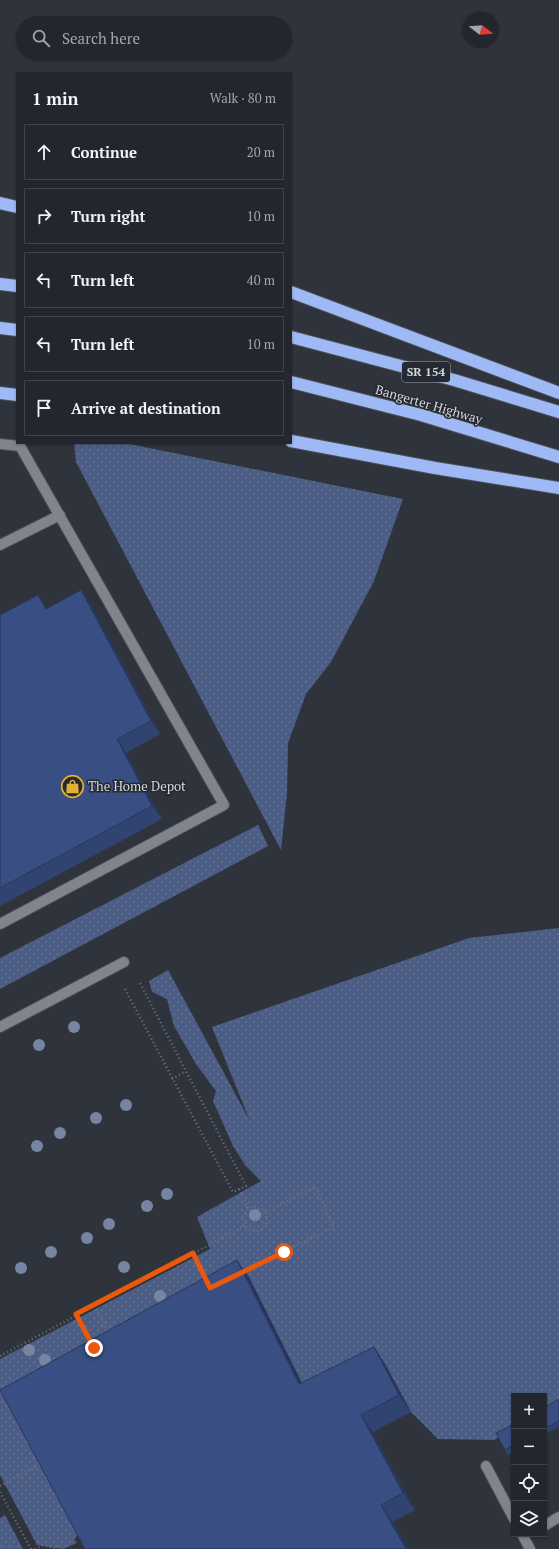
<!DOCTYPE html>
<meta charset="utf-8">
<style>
:root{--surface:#23262d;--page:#2b2e35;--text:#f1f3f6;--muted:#a3a5aa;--line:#404349}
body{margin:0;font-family:"PT Serif",serif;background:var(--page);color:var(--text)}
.controls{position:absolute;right:12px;bottom:12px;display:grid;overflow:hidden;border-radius:0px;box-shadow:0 1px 3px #0004}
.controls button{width:36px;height:36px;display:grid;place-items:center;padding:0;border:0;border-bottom:1px solid var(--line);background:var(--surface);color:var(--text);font:20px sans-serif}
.compass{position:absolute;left:463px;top:12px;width:36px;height:36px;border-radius:50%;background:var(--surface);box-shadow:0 1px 3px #0004;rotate:107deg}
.stop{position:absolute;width:12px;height:12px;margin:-9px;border:3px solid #ea580c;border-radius:50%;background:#fff}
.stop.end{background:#ea580c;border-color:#fff;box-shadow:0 1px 4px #0008}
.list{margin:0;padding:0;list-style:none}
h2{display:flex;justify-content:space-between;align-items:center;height:52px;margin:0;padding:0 16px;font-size:17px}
h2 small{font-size:13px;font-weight:400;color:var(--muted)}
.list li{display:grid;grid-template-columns:26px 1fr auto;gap:12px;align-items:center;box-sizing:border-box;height:56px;margin:0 8px 8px;padding:0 8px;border:1px solid var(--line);border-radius:0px}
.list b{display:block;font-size:15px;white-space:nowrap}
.list em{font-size:13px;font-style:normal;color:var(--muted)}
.icon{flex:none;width:22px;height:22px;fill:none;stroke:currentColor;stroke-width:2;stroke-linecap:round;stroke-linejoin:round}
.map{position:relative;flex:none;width:559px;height:1549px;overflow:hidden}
.search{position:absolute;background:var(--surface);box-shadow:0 1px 3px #0004;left:16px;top:16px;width:276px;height:44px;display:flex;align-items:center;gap:10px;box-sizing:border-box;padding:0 14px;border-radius:22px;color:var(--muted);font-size:15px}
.panel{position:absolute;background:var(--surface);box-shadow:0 1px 3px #0004;left:16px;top:72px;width:276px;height:372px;border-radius:0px}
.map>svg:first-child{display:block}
.grass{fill:url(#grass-dots)}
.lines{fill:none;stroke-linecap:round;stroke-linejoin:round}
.service-casing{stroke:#4c5056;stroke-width:12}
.minor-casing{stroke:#4c5056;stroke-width:12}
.motorway-casing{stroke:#4c5056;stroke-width:14}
.path{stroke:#6f737a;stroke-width:2.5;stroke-dasharray:1 3;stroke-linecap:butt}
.service{stroke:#7f848d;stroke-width:10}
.minor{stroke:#7f848d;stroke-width:10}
.motorway{stroke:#9eb9f5;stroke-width:12}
.tree{fill:#7785a3}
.wall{fill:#314471}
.shaded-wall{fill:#28375c}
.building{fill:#394f83;stroke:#28375c}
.route{stroke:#ea580c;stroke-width:5}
.labels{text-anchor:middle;stroke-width:3;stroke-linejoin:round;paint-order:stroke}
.shield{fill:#252931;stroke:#a0a3a9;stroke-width:1}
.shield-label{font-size:12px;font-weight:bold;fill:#d4d7dc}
.street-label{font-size:13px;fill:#d4d7dc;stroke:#252931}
.poi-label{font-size:13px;fill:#d4d7dc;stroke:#252931;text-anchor:start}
</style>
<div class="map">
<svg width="559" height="1549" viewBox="0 0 559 1549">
<defs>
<pattern id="grass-dots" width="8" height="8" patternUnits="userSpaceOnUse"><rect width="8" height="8" fill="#4b5d85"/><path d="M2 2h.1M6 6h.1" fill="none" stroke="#647496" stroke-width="1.8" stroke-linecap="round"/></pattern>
</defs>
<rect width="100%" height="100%" fill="#2f333c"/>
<g class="grass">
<polygon points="74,443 124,443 403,499 374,581 331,662 306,694 288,743 287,793 281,850 76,462"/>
<polygon points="258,825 268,846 0,989 0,958"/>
<polygon points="559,928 559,1405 544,1413 544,1396 514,1396 514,1429 494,1440 438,1439 411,1412 385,1364 78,1535 74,1539 77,1543 63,1549 37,1545 0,1475 0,1359 210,1249 197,1217 261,1181 245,1165 233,1146 213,1101 216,1091 196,1064 174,1026 167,999 152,992 149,981 168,970 250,1121 212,1027 469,938"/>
<polygon points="5,1515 23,1549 0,1549 0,1518"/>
</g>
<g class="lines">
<defs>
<g id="service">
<polyline points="0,444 20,446 224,805 0,924"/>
<polyline points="0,545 60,515"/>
<polyline points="486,1466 514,1519"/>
<polyline points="544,1526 559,1517"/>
<polyline points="522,1534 530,1549"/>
</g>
<polyline id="minor" points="0,1027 124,962"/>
<g id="motorway">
<polyline points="0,203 17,207"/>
<polyline points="0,284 17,286"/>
<polyline points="291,292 559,393"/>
<polyline points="0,328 17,330"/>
<polyline points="291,337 454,380 559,412"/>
<polyline points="291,382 421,415 559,457"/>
<polyline points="0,393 17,395"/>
<polyline points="291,441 435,468 559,488"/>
</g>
</defs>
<use href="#service" class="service-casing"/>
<use href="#minor" class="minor-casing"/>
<use href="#motorway" class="motorway-casing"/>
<g class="path">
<polyline points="125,989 233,1192 246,1186 139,981"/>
<polyline points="172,1079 186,1071"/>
<polyline points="239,1189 249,1209"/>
<circle cx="255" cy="1219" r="12"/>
<polyline points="193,1253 206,1279"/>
<polyline points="243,1272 334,1227 315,1187 265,1213"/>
<polyline points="95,1305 108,1333"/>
<polyline points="77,1314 91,1342"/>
<polyline points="0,1356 245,1226"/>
<polyline points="0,1486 42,1463"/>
<polyline points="0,1492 31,1549"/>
<polyline points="35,1549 43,1545 56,1549"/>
</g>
<use href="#service" class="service"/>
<use href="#minor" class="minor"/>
<use href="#motorway" class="motorway"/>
</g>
<g class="tree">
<circle cx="74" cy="1027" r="6"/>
<circle cx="39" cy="1045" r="6"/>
<circle cx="126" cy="1105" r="6"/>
<circle cx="96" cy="1118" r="6"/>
<circle cx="60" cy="1133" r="6"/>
<circle cx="37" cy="1146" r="6"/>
<circle cx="167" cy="1194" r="6"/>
<circle cx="147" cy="1206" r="6"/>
<circle cx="255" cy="1215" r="6"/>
<circle cx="109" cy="1224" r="6"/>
<circle cx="87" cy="1238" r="6"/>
<circle cx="51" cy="1252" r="6"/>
<circle cx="124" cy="1267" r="6"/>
<circle cx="21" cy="1268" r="6"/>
<circle cx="160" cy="1296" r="6"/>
<circle cx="29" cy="1350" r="6"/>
<circle cx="45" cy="1360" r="6"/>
</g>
<g class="wall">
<polygon points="81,590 91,604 160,734 126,753 162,819 0,906 0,615 47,608"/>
<polygon points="249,1277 302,1383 374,1347 385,1364 411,1412 373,1432 415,1510 393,1522 409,1549 85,1549"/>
<polygon points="559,1399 559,1427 544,1435 544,1408"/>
<polygon points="514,1424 514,1452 508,1455 505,1450"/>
</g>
<g class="shaded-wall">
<polygon points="81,590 91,604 160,734 151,721"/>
<polygon points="38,595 47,608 46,609"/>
<polygon points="117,739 126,753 162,819 152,806"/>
<polygon points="237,1260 249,1277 311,1401 299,1384"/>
<polygon points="374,1347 385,1364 411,1412 399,1395"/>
<polygon points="361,1415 373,1432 415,1510 403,1493"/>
<polygon points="381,1505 393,1522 409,1549 406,1549"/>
</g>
<g class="building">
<polygon points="81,590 151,721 117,739 152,806 0,888 0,615 38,595 46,609"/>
<polygon points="237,1260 299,1384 374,1347 399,1395 361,1415 403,1493 381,1505 406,1549 85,1549 0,1390"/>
<polygon points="559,1399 559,1421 544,1429 544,1408"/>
<polygon points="514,1424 514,1445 505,1450 496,1433"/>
</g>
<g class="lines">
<polyline class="route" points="94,1348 76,1314 193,1253 210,1288 284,1252"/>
</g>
<defs>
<symbol id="shop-ring" viewBox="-11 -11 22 22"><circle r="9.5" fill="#252931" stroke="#e0af34" stroke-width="1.5"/><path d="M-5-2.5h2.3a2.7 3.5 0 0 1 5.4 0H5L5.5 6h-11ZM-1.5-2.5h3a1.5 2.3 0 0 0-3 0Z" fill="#e0af34"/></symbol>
</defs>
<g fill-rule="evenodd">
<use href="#shop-ring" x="60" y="774" width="25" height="25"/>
</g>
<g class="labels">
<rect class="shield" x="402" y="362" width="48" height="20" rx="3"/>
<g class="shield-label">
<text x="426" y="376">SR 154</text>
</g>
<g class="street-label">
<text transform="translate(429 404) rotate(16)" y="5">Bangerter Highway</text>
</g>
<g class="poi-label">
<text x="88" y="791">The Home Depot</text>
</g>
</g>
</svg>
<div class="controls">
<button>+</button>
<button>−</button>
<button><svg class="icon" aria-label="locate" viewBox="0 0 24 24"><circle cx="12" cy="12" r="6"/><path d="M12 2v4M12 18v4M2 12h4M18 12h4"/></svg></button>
<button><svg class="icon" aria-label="layers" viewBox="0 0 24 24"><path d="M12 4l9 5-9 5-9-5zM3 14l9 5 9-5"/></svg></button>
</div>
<svg class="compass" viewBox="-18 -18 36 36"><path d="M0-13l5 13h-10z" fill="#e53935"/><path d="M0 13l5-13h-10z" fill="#a3a5aa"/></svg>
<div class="stop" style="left:284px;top:1252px"></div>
<div class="stop end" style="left:94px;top:1348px"></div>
<div class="search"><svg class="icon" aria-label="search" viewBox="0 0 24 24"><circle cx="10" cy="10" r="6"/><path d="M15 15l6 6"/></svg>Search here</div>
<section class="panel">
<h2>1 min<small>Walk · 80 m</small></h2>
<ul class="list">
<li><svg class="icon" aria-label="ahead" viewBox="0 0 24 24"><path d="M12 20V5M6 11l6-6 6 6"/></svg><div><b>Continue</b></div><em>20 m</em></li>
<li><svg class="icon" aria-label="right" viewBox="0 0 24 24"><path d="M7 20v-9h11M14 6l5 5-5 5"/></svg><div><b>Turn right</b></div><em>10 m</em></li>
<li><svg class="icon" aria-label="left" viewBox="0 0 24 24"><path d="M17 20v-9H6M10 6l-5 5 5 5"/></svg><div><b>Turn left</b></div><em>40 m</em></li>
<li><svg class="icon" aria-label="left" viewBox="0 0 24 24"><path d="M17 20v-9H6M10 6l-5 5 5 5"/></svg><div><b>Turn left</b></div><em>10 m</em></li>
<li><svg class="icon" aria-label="arrive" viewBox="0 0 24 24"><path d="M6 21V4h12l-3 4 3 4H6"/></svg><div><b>Arrive at destination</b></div></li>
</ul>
</section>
</div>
